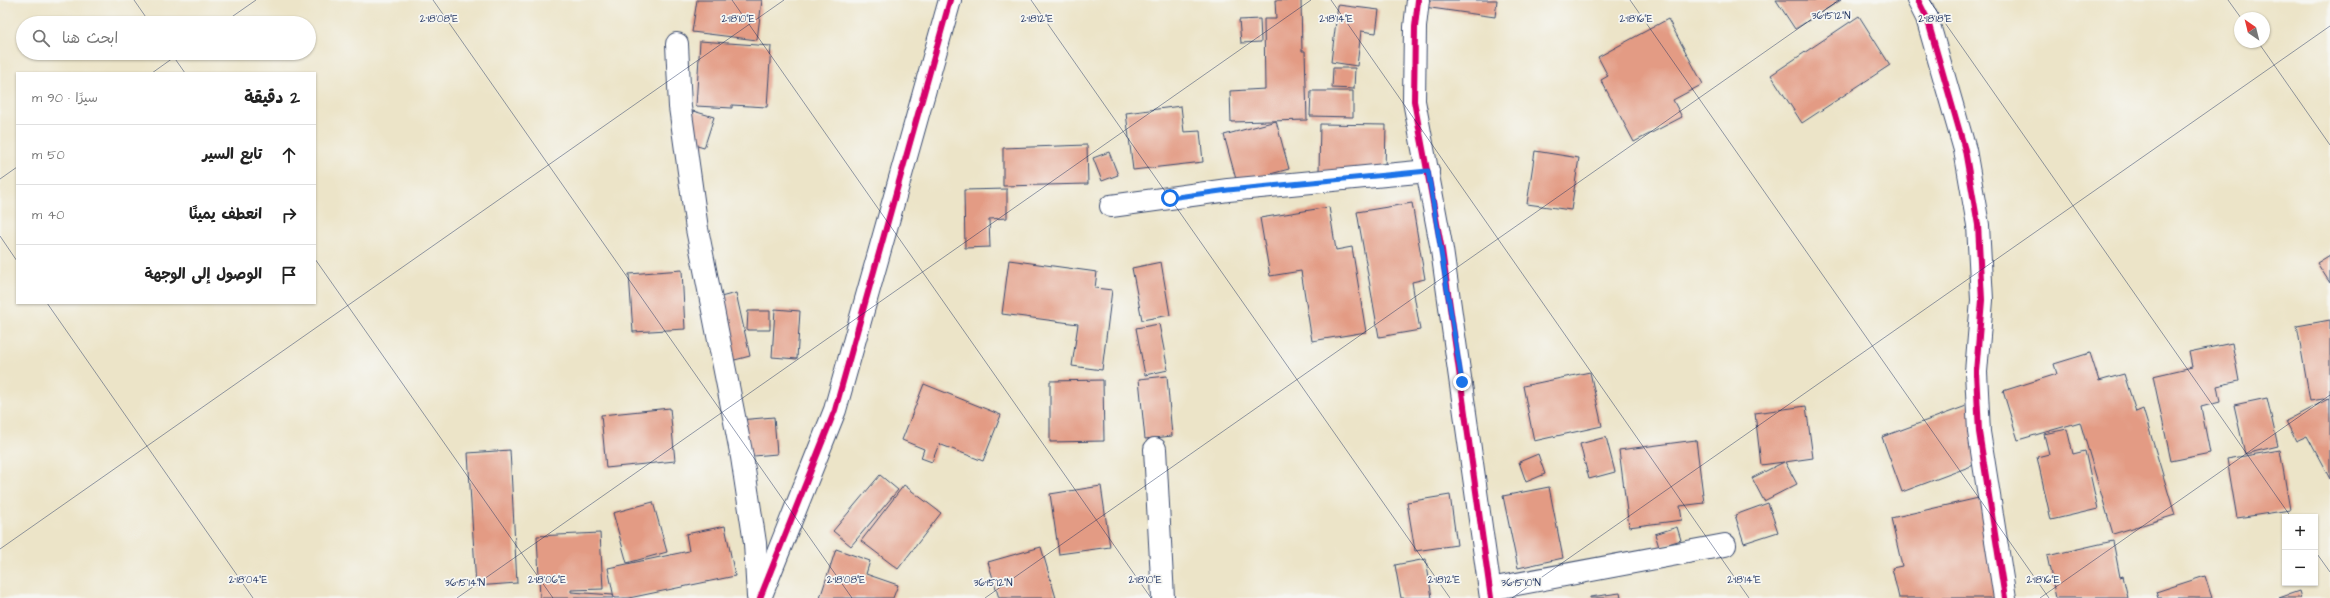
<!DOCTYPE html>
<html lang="ar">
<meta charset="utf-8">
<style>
:root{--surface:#fff;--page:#f6f6f6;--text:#222;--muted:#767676;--line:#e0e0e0}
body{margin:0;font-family:"Architects Daughter","Playpen Sans Arabic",sans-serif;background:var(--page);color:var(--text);direction:rtl}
.controls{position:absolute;right:12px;bottom:12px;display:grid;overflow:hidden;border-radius:0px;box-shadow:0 1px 3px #0004}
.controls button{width:36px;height:36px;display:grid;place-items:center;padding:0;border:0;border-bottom:1px solid var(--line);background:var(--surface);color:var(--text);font:20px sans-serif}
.compass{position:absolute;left:2234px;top:12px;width:36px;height:36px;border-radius:50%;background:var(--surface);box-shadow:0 1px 3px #0004;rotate:325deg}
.stop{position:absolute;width:12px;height:12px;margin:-9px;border:3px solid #1a73e8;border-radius:50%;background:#fff}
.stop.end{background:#1a73e8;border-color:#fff;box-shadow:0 1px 4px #0008}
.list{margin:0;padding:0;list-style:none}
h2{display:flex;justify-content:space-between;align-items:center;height:52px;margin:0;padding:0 16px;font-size:17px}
h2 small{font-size:13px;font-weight:400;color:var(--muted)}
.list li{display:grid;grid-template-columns:26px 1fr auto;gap:12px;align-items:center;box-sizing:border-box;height:60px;padding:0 16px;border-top:1px solid var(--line)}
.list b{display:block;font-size:15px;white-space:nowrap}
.list em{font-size:13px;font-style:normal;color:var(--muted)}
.icon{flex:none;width:22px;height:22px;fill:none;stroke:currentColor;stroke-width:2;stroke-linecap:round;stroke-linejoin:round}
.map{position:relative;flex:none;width:2330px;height:598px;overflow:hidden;direction:ltr}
.search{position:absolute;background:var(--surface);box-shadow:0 1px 3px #0004;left:16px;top:16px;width:300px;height:44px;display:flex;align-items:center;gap:10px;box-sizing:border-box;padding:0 14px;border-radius:22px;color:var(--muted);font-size:15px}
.panel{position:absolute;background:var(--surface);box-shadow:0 1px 3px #0004;left:16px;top:72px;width:300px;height:232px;border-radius:0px;direction:rtl}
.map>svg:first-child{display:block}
.building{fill:#e39b84}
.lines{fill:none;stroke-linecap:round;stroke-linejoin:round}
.minor-casing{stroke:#3a4a6e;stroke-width:24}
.minor{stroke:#fff;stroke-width:22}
.cycleway-casing{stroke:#f6f6f2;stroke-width:8}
.cycleway{stroke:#d6006c;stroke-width:6}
.route{stroke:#1a73e8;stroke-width:5}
.ticks{fill:none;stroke:#1b2f5e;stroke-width:1;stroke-opacity:0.45}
.ticks-label{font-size:10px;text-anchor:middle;fill:#1b2f5e;stroke:#f6f6f2;stroke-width:3.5;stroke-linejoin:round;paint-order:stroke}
</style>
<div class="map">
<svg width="2330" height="598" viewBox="0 0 2330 598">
<rect width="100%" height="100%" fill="#f6f6f2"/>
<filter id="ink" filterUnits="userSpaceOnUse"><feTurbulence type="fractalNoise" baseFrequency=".025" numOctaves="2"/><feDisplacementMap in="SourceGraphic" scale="8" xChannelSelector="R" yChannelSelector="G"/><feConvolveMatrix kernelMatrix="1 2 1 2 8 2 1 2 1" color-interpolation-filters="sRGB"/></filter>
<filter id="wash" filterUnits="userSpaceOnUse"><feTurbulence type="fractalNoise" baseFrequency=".012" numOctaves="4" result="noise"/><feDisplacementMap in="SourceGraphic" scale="16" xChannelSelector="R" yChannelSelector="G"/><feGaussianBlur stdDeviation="0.9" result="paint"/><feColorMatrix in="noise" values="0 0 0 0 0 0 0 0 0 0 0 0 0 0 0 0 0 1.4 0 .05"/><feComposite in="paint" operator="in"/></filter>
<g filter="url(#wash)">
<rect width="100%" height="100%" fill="#ece4c8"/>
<g id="blocks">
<g class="building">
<polygon points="697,0 762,0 757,40 692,32"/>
<polygon points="1275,0 1301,0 1302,51 1305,51 1307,120 1231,122 1230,91 1265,89 1264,19 1276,19"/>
<polygon points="1425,0 1497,0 1495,17 1424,7"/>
<polygon points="1776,0 1841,0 1795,29"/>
<polygon points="1338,5 1379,10 1376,33 1361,31 1357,66 1331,62"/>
<polygon points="1859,16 1890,65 1802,123 1771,75"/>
<polygon points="1260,19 1261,42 1241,43 1239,20"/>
<polygon points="1668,19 1703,84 1673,100 1682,117 1634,142 1601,80 1608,76 1598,57"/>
<polygon points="700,41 771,46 767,107 732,105 732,108 696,106"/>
<polygon points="1333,68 1355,68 1354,89 1332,88"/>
<polygon points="1311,91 1353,91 1353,117 1310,116"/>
<polygon points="1181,106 1184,132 1200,131 1203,162 1133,170 1126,113"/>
<polygon points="693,111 714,117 704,148 684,142"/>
<polygon points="1276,121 1289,169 1237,183 1224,135"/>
<polygon points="1320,124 1386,125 1385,172 1319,171"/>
<polygon points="1087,145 1088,184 1003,186 1003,148"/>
<polygon points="1535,151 1579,158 1571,210 1527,204"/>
<polygon points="1109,152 1118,175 1102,181 1093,158"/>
<polygon points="1007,189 1007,218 989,219 990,247 965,248 964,190"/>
<polygon points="1412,203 1425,279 1412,282 1420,330 1379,337 1357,212"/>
<polygon points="1329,207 1336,250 1352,247 1366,332 1312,341 1301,271 1270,276 1260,218"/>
<polygon points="2330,255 2330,283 2317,263"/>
<polygon points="1009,260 1097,272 1095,288 1112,290 1102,370 1072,366 1078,324 1002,314"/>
<polygon points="1161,262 1170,315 1142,320 1132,268"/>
<polygon points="682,270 685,329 633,332 629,274"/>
<polygon points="736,293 750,356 727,362 713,299"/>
<polygon points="775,309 800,311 797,359 772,357"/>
<polygon points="748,311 770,311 770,330 747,330"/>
<polygon points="2330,320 2330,398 2310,401 2297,326"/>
<polygon points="1159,324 1168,370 1145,375 1136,328"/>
<polygon points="2232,343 2239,381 2217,386 2220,402 2201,407 2210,453 2171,461 2153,376 2192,367 2189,352"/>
<polygon points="2090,353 2099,381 2124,374 2136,412 2143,409 2175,515 2113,534 2080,422 2018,440 2003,391 2057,374 2054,364"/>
<polygon points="1590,372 1602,426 1534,441 1523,386"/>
<polygon points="1167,376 1172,436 1145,439 1139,379"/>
<polygon points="1103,380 1104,441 1050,442 1050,381"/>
<polygon points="924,384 1001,415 983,461 939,444 932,462 921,458 924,449 902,440"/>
<polygon points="2267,398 2278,446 2245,454 2234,405"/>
<polygon points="2330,398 2330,479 2307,436 2296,441 2286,421"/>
<polygon points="1969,405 1990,459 1902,492 1882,437"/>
<polygon points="1806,406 1813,458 1785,462 1797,484 1764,501 1752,478 1784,462 1761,465 1755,413"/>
<polygon points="670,408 675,461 606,468 601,415"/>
<polygon points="774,417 777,454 742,457 739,420"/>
<polygon points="2067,429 2073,454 2085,451 2098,509 2051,520 2037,457 2049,454 2044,434"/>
<polygon points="1606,437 1615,472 1589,479 1580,444"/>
<polygon points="1696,440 1704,503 1680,506 1682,520 1629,527 1619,450"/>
<polygon points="510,450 517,583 476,586 468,453"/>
<polygon points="2280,450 2290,510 2237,518 2227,459"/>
<polygon points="1538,454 1545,474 1526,482 1519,462"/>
<polygon points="880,475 898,490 851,546 833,531"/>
<polygon points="904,485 941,513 898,569 861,541"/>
<polygon points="1101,486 1110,547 1059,554 1050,494"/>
<polygon points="1549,487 1563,558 1518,568 1503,496"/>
<polygon points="1450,495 1457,545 1415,551 1407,502"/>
<polygon points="1983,497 2005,598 1899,598 1892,568 1902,566 1891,518"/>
<polygon points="653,502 667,552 627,563 613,513"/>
<polygon points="1768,503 1778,532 1744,543 1735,515"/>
<polygon points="725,526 735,576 629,598 614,598 608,568 689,551 686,534"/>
<polygon points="1677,527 1681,540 1659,547 1655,534"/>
<polygon points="600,533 603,589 571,590 571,592 613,595 613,598 540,598 537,536"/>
<polygon points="2113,541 2120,577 2123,576 2128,598 2056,598 2047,556"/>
<polygon points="1041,547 1056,598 999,598 988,562"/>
<polygon points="836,549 870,561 866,574 898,585 893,598 820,598"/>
<polygon points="1426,559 1432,598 1401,598 1395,565"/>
<polygon points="2205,576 2212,598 2158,598 2156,592"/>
<polygon points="2299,591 2301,598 2279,598"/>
<polygon points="1620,593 1621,598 1590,598 1590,597"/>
</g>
</g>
</g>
<g filter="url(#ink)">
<use href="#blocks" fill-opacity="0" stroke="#3a4a6e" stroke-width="1"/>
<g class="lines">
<defs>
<g id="minor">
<polyline points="1418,0 1415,27 1414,101 1442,250 1491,598"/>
<polyline points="1918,0 1927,18 1965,150 1978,225 1982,300 1976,372 1979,432 2005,598"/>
<polyline points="677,44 680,107 697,229 742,457 755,543 758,597"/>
<polyline points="1111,206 1228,190 1428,171"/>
<polyline points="1155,449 1163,598"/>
<polyline points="1490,589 1725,545"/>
<polyline points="760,598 835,410 950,0"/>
</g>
</defs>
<use href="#minor" class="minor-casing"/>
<use href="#minor" class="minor"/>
<defs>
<g id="cycleway">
<polyline points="1418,0 1415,27 1414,101 1442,250 1491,598"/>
<polyline points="1918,0 1927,18 1965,150 1978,225 1982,300 1976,372 1979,432 2005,598"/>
<polyline points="760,598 835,410 950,0"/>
</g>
</defs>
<use href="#cycleway" class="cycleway-casing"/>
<use href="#cycleway" class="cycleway"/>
</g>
</g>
<g class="lines" filter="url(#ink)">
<polyline class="route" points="1170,198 1228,190 1428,171 1462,382"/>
</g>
<path class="ticks" d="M134 0 150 23M433 0 852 598M732 0 1151 598M1031 0 1450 598M1331 0 1749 598M1630 0 2049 598M1929 0 2291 517M2228 0 2241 18M223 23 256 0M2258 42 2330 145M171 53 185 73M152 73 180 53M0 179 17 167M0 236 17 261M315 259 553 598M47 303 253 598M0 549 784 0M2315 551 2330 572M457 598 1311 0M985 598 1839 0M1512 598 2330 26M2040 598 2330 395"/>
<g class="ticks-label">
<text x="1831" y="19">36°15'12"N</text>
<text x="439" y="22">2°18'08"E</text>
<text x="738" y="22">2°18'10"E</text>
<text x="1037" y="22">2°18'12"E</text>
<text x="1336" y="22">2°18'14"E</text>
<text x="1636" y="22">2°18'16"E</text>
<text x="1935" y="22">2°18'18"E</text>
<text x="248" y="583">2°18'04"E</text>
<text x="547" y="583">2°18'06"E</text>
<text x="846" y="583">2°18'08"E</text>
<text x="1145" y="583">2°18'10"E</text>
<text x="1444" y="583">2°18'12"E</text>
<text x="1744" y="583">2°18'14"E</text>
<text x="2043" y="583">2°18'16"E</text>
<text x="465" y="586">36°15'14"N</text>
<text x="993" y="586">36°15'12"N</text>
<text x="1521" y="586">36°15'10"N</text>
</g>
</svg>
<div class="controls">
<button>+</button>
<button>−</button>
</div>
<svg class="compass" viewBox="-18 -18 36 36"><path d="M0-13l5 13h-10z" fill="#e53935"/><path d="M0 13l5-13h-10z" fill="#767676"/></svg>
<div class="stop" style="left:1170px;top:198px"></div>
<div class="stop end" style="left:1462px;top:382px"></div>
<div class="search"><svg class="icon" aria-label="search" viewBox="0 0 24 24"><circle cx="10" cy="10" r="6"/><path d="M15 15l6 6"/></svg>ابحث هنا</div>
<section class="panel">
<h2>2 دقيقة<small>سيرًا · 90 m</small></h2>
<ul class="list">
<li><svg class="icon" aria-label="ahead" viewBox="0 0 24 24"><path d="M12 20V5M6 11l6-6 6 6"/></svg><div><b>تابع السير</b></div><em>50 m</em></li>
<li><svg class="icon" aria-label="right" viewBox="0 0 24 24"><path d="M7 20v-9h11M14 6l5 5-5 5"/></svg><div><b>انعطف يمينًا</b></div><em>40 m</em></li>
<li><svg class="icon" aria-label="arrive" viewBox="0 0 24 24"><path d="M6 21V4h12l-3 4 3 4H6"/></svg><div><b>الوصول إلى الوجهة</b></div></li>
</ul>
</section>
</div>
